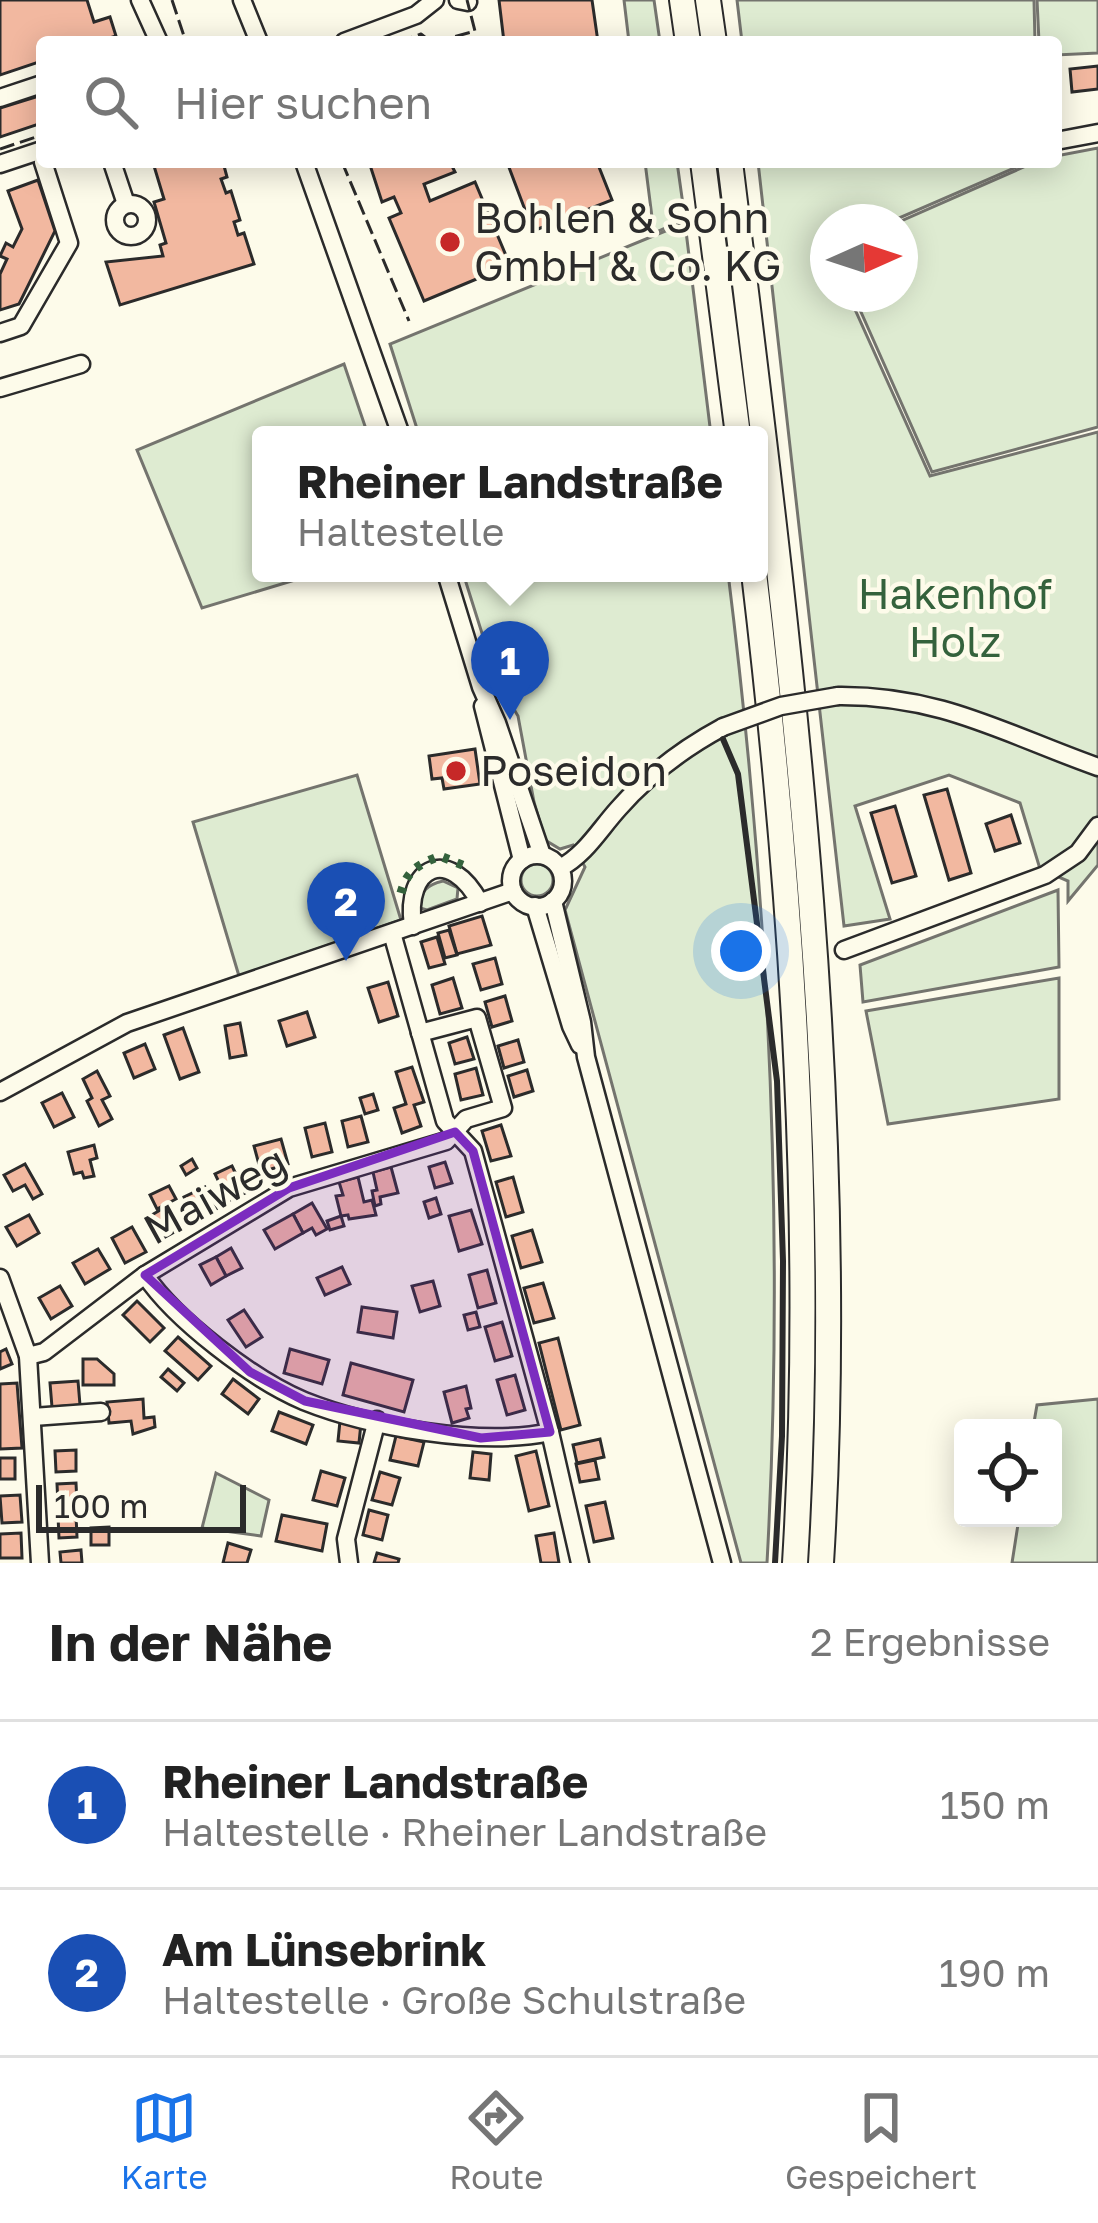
<!DOCTYPE html>
<html lang="de">
<meta charset="utf-8">
<style>
:root{--surface:#fff;--page:#f2f2f2;--text:#222;--muted:#767676;--line:#e0e0e0;--accent:#1a73e8}
body{margin:0;font-family:"Golos Text",sans-serif;background:var(--page);color:var(--text)}
.controls{position:absolute;right:36px;bottom:36px;display:grid;overflow:hidden;border-radius:12px;box-shadow:0 6px 30px #0003}
.controls button{width:108px;height:108px;display:grid;place-items:center;padding:0;border:0;border-bottom:3px solid var(--line);background:var(--surface);color:var(--text);font:60px sans-serif}
.compass{position:absolute;left:810px;top:204px;width:108px;height:108px;border-radius:50%;background:var(--surface);box-shadow:0 6px 30px #0003;rotate:87deg}
.scale{position:absolute;left:36px;bottom:30px;width:210px;box-sizing:border-box;padding-left:12px;border:6px solid #2b2b2b;border-top:0;font-size:33px;line-height:42px;white-space:nowrap;color:#2b2b2b;-webkit-text-stroke:9px #fdfbea;paint-order:stroke}
.you{position:absolute;left:741px;top:951px;width:42px;height:42px;margin:-30px;border:9px solid #fff;border-radius:50%;background:#1a73e8;box-shadow:0 0 0 18px #1a73e833}
.badge{display:grid;place-items:center;width:78px;height:78px;border-radius:50%;background:var(--accent);color:#fff;font-size:39px;font-weight:700}
.pin{position:absolute;translate:-50% -99px;filter:drop-shadow(0 3px 6px #0008)}
.pin::after{content:'';position:absolute;top:63px;width:42px;height:36px;background:inherit;clip-path:polygon(0 0,100% 0,50% 100%)}
.popup{position:absolute;left:252px;top:426px;width:516px;height:156px;box-sizing:border-box;display:grid;place-content:center;border-radius:12px;background:var(--surface);filter:drop-shadow(0 3px 9px #0005);font-size:39px;white-space:nowrap;color:var(--muted)}
.popup b{font-size:45px;color:var(--text)}
.popup::after{content:'';position:absolute;left:50%;top:100%;margin-left:-24px;border:24px solid transparent;border-top-color:var(--surface)}
.list{margin:0;padding:0;list-style:none}
h2{display:flex;justify-content:space-between;align-items:center;height:156px;margin:0;padding:0 48px;font-size:51px}
h2 small{font-size:39px;font-weight:400;color:var(--muted)}
.list li{display:grid;grid-template-columns:78px 1fr auto;gap:36px;align-items:center;box-sizing:border-box;height:168px;padding:0 48px;border-top:3px solid var(--line)}
.list b{display:block;font-size:45px;white-space:nowrap}
.list p{margin:0;font-size:39px;white-space:nowrap;color:var(--muted)}
.list em{font-size:39px;font-style:normal;color:var(--muted)}
.icon{flex:none;width:66px;height:66px;fill:none;stroke:currentColor;stroke-width:2;stroke-linecap:round;stroke-linejoin:round}
.map{position:relative;flex:none;width:1098px;height:1563px;overflow:hidden}
.search{position:absolute;background:var(--surface);box-shadow:0 6px 30px #0003;left:36px;right:36px;top:36px;height:132px;display:flex;align-items:center;gap:30px;box-sizing:border-box;padding:0 42px;border-radius:12px;color:var(--muted);font-size:45px}
.sheet{height:492px;background:var(--surface)}
nav{display:flex;justify-content:space-around;align-items:center;box-sizing:border-box;height:168px;border-top:3px solid var(--line);background:var(--surface);font-size:33px;color:var(--muted)}
nav a{display:grid;justify-items:center;gap:6px}
nav .on{color:var(--accent)}
.map>svg:first-child{display:block}
.green{fill:#deebd1;stroke:#74746e;stroke-width:3}
.building{fill:#f2b8a0;stroke:#2b2b2b;stroke-width:3}
.lines{fill:none;stroke-linecap:round;stroke-linejoin:round}
.minor-casing{stroke:#2b2b2b;stroke-width:21}
.highway-casing{stroke:#2b2b2b;stroke-width:28}
.minor{stroke:#fdfbea;stroke-width:16}
.highway{stroke:#fdfbea;stroke-width:24}
.minor-bridge-casing{stroke:#2b2b2b;stroke-width:21;stroke-linecap:butt}
.minor-bridge{stroke:#fdfbea;stroke-width:16}
.hedge{stroke:#34623c;stroke-width:9;stroke-dasharray:6 9;stroke-linecap:butt}
.fence{stroke:#2b2b2b;stroke-width:3;stroke-dasharray:15 6;stroke-linecap:butt}
.wall{stroke:#2b2b2b;stroke-width:6}
.marked{fill:#7b2cbf;fill-opacity:0.2;stroke:#7b2cbf;stroke-width:9;stroke-linejoin:round}
.poi-dot{fill:#c62828;stroke:#fdfbea;stroke-width:4.5}
.labels{text-anchor:middle;stroke-width:9;stroke-linejoin:round;paint-order:stroke}
.poi-label{font-size:42px;fill:#2b2b2b;stroke:#fdfbea;text-anchor:start}
.park-label{font-size:42px;fill:#34623c;stroke:#fdfbea}
.street-label{font-size:42px;fill:#2b2b2b;stroke:#fdfbea}
</style>
<div class="map">
<svg width="1098" height="1563" viewBox="0 0 1098 1563">
<rect width="100%" height="100%" fill="#fdfbea"/>
<g class="green">
<polygon points="624,0 654,0 660,42 629,42"/>
<polygon points="737,0 1034,0 1035,42 742,42"/>
<polygon points="1037,0 1098,0 1098,53 1056,55 1056,42 1039,42"/>
<polygon points="1098,148 1098,427 932,472 853,294 900,294 899,222 1035,162 1056,162 1056,156"/>
<polygon points="645,162 677,162 685,219 654,233"/>
<polygon points="758,162 1028,162 890,222 828,222 828,294 848,294 930,476 1098,432 1098,865 1068,901 1068,881 1040,869 1020,803 949,775 855,806 890,919 844,926"/>
<polygon points="685,223 711,435 419,435 390,344"/>
<polygon points="344,364 368,435 261,435 261,573 318,573 202,608 137,450"/>
<path d="M463 573H728C769 901 785 1233 767 1563H741L565 910 585 867 573 845 560 849 545 840 534 802 518 716 497 681Z"/>
<polygon points="357,775 401,920 239,976 193,822"/>
<circle cx="537" cy="880" r="16"/>
<path d="M443 881 458 888 457 899 427 910 420 908C421 891 426 885 443 881Z"/>
<polygon points="1058,890 1059,967 863,1002 860,965"/>
<polygon points="1059,978 1059,1099 888,1124 866,1011"/>
<polygon points="1098,1399 1098,1563 1012,1563 1019,1518 1053,1518 1053,1428 1033,1428 1037,1405"/>
<polygon points="216,1473 269,1500 261,1536 202,1528"/>
</g>
<g class="building">
<polygon points="0,0 87,0 94,22 110,17 116,36 97,42 42,42 42,61 0,75"/>
<polygon points="499,0 592,0 598,42 504,42"/>
<polygon points="1098,66 1098,89 1072,92 1070,69"/>
<polygon points="42,95 42,123 0,137 0,108"/>
<polygon points="166,162 223,162 227,177 221,179 226,193 231,191 240,220 234,222 238,235 244,233 254,264 120,305 106,262 163,256 160,245 166,243 154,202 164,199 154,166"/>
<polygon points="369,162 450,162 455,172 424,184 430,201 475,182 510,265 424,301 389,218 401,213 394,197 382,202"/>
<polygon points="507,162 597,162 612,200 533,231"/>
<polygon points="38,180 55,231 19,304 0,310 0,274 7,259 0,256 6,243 13,247 22,229 8,191"/>
<polygon points="475,749 480,784 444,789 442,778 432,779 429,756"/>
<polygon points="947,789 971,873 949,880 924,795"/>
<polygon points="895,806 916,876 892,883 871,813"/>
<polygon points="1011,815 1020,843 995,851 986,824"/>
<polygon points="482,916 491,945 457,954 449,926"/>
<polygon points="449,930 457,955 445,958 438,933"/>
<polygon points="437,937 445,964 429,968 421,942"/>
<polygon points="495,958 502,984 481,990 473,964"/>
<polygon points="453,978 462,1008 440,1014 432,985"/>
<polygon points="388,982 398,1016 379,1022 368,988"/>
<polygon points="505,996 512,1021 492,1027 485,1002"/>
<polygon points="307,1012 315,1037 287,1046 279,1021"/>
<polygon points="240,1023 246,1055 230,1058 225,1026"/>
<polygon points="183,1028 199,1072 180,1079 164,1035"/>
<polygon points="467,1037 474,1059 455,1064 449,1043"/>
<polygon points="518,1040 524,1062 504,1068 498,1046"/>
<polygon points="145,1044 155,1069 134,1078 124,1053"/>
<polygon points="412,1067 424,1102 414,1105 421,1126 402,1133 394,1108 406,1104 396,1072"/>
<polygon points="476,1068 483,1095 461,1100 455,1074"/>
<polygon points="527,1070 533,1091 514,1097 508,1076"/>
<polygon points="97,1071 110,1096 102,1100 112,1119 99,1126 87,1101 92,1098 83,1079"/>
<polygon points="62,1093 74,1117 54,1127 42,1103"/>
<polygon points="373,1094 378,1110 365,1114 360,1098"/>
<polygon points="361,1116 368,1142 348,1147 342,1121"/>
<polygon points="325,1123 332,1152 312,1157 305,1128"/>
<polygon points="501,1125 511,1156 491,1161 482,1131"/>
<polygon points="281,1139 288,1164 261,1172 254,1146"/>
<polygon points="94,1145 97,1158 90,1160 94,1176 84,1178 82,1172 74,1174 68,1152"/>
<polygon points="192,1159 197,1168 186,1175 181,1166"/>
<polygon points="445,1162 452,1183 435,1188 429,1167"/>
<polygon points="25,1164 42,1194 33,1199 25,1185 13,1191 4,1175"/>
<polygon points="232,1166 245,1193 228,1201 215,1174"/>
<polygon points="257,1167 262,1182 246,1187 242,1171"/>
<polygon points="391,1167 398,1193 380,1197 381,1204 375,1206 372,1191 377,1190 373,1172"/>
<polygon points="358,1177 364,1202 372,1200 376,1215 349,1219 348,1215 341,1216 336,1196 343,1195 339,1182"/>
<polygon points="513,1177 523,1212 506,1217 496,1182"/>
<polygon points="169,1186 176,1199 157,1209 150,1195"/>
<polygon points="205,1187 216,1209 194,1220 184,1197"/>
<polygon points="436,1198 441,1214 429,1218 424,1202"/>
<polygon points="312,1203 327,1229 316,1235 312,1228 303,1233 293,1214"/>
<polygon points="167,1206 180,1229 158,1241 145,1219"/>
<polygon points="471,1210 482,1244 459,1251 449,1216"/>
<polygon points="293,1214 303,1233 275,1249 264,1230"/>
<polygon points="29,1215 39,1233 17,1246 6,1227"/>
<polygon points="341,1216 344,1226 330,1230 327,1221"/>
<polygon points="132,1227 146,1252 125,1263 112,1238"/>
<polygon points="532,1230 542,1262 521,1268 512,1236"/>
<polygon points="231,1248 242,1268 226,1276 216,1257"/>
<polygon points="98,1249 110,1269 85,1284 73,1263"/>
<polygon points="216,1257 226,1276 211,1285 200,1265"/>
<polygon points="342,1267 350,1284 325,1295 317,1278"/>
<polygon points="487,1270 496,1303 478,1308 469,1275"/>
<polygon points="433,1281 440,1306 420,1312 412,1286"/>
<polygon points="543,1283 554,1318 534,1323 524,1288"/>
<polygon points="60,1286 72,1306 51,1319 39,1298"/>
<polygon points="137,1301 164,1328 150,1342 123,1315"/>
<polygon points="362,1307 397,1312 393,1338 358,1332"/>
<polygon points="244,1310 262,1337 246,1347 228,1320"/>
<polygon points="476,1312 480,1327 468,1330 464,1315"/>
<polygon points="502,1322 512,1356 495,1361 485,1327"/>
<polygon points="178,1337 211,1366 198,1380 165,1351"/>
<polygon points="558,1338 580,1425 561,1430 539,1343"/>
<polygon points="6,1349 12,1364 0,1369 0,1352"/>
<polygon points="290,1349 329,1360 322,1384 284,1373"/>
<polygon points="83,1359 97,1359 114,1374 114,1385 83,1385"/>
<polygon points="351,1363 413,1380 404,1412 343,1395"/>
<polygon points="168,1369 184,1383 177,1391 161,1377"/>
<polygon points="515,1375 525,1410 507,1415 497,1380"/>
<polygon points="233,1379 259,1399 248,1414 222,1394"/>
<polygon points="78,1381 80,1405 52,1407 50,1383"/>
<polygon points="17,1383 22,1448 0,1449 0,1384"/>
<polygon points="466,1386 471,1408 466,1409 469,1418 452,1423 444,1392"/>
<polygon points="143,1399 144,1418 154,1417 155,1427 133,1434 131,1421 109,1423 107,1402"/>
<polygon points="279,1412 313,1425 306,1444 272,1431"/>
<polygon points="340,1421 361,1423 359,1443 338,1441"/>
<polygon points="396,1436 424,1442 418,1466 390,1460"/>
<polygon points="600,1439 604,1457 577,1463 573,1445"/>
<polygon points="76,1450 76,1471 56,1472 55,1451"/>
<polygon points="536,1451 549,1506 529,1511 516,1456"/>
<polygon points="473,1452 491,1454 489,1480 470,1478"/>
<rect x="0" y="1458" width="15" height="21"/>
<polygon points="595,1460 599,1479 580,1482 576,1464"/>
<polygon points="321,1471 345,1478 337,1506 313,1500"/>
<polygon points="380,1472 400,1478 392,1505 372,1500"/>
<polygon points="76,1483 77,1504 58,1504 57,1484"/>
<polygon points="20,1495 22,1522 2,1523 0,1496"/>
<polygon points="605,1502 613,1538 594,1542 586,1506"/>
<polygon points="369,1510 388,1515 382,1540 363,1535"/>
<polygon points="76,1515 77,1537 59,1538 58,1516"/>
<polygon points="282,1515 327,1524 322,1551 276,1541"/>
<polygon points="109,1527 109,1545 91,1545 91,1528"/>
<polygon points="21,1533 22,1558 0,1558 0,1534"/>
<polygon points="554,1533 559,1563 541,1563 536,1536"/>
<polygon points="228,1543 251,1550 247,1563 223,1563"/>
<polygon points="81,1550 82,1563 61,1563 60,1552"/>
<polygon points="377,1553 399,1559 398,1563 374,1563"/>
</g>
<g class="lines">
<defs>
<g id="minor">
<polyline points="140,0 159,42"/>
<polyline points="242,0 259,42"/>
<polyline points="458,0 468,2"/>
<polyline points="344,42 416,15 435,0"/>
<polyline points="0,98 42,84"/>
<polyline points="1056,141 1098,133"/>
<polyline points="112,162 126,204"/>
<polyline points="304,162 401,435"/>
<polyline points="0,164 42,150"/>
<circle cx="131" cy="220" r="16"/>
<polyline points="0,333 21,326 69,243 43,162"/>
<polyline points="0,388 81,364"/>
<polyline points="446,573 481,687 497,723 542,855"/>
<path d="M838 696C941 695 1005 734 1098 767"/>
<polyline points="483,706 522,860"/>
<circle cx="537" cy="881" r="26"/>
<path d="M560 868C586 854 599 830 619 808 649 774 684 748 723 727"/>
<polyline points="553,901 582,1022 586,1057 722,1563"/>
<polyline points="535,906 571,1026 580,1045"/>
<path d="M413 926C404 865 450 846 480 903"/>
<polyline points="392,933 445,1121 473,1151 550,1432 580,1563"/>
<polyline points="844,950 1045,875 1078,853 1098,826"/>
<polyline points="0,1092 127,1023 513,891"/>
<path d="M145 1275C175 1320 254 1380 304 1401 369 1427 481 1447 550 1432"/>
<polyline points="0,1278 28,1356 40,1563"/>
<polyline points="28,1356 44,1352 145,1275 289,1188 446,1141 466,1119 503,1108 477,1018 420,1033"/>
<polyline points="33,1417 101,1412"/>
<polyline points="349,1563 346,1539 377,1420"/>
</g>
<g id="highway">
<polyline points="682,0 688,42"/>
<polyline points="708,0 714,42"/>
<polyline points="703,162 738,435"/>
<path d="M730 162C787 627 850 1093 821 1563"/>
<path d="M754 573C793 901 815 1233 795 1563"/>
</g>
</defs>
<use href="#minor" class="minor-casing"/>
<use href="#highway" class="highway-casing"/>
<use href="#minor" class="minor"/>
<use href="#highway" class="highway"/>
<defs>
<polyline id="minor-bridge" points="723,727 781,706 838,696"/>
</defs>
<use href="#minor-bridge" class="minor-bridge-casing"/>
<use href="#minor-bridge" class="minor-bridge"/>
<path class="hedge" d="M401 893C407 870 419 864 440 856L470 868"/>
<g class="fence">
<polyline points="172,0 186,42"/>
<polyline points="398,42 421,34 431,42"/>
<polyline points="435,42 475,31 467,0"/>
<polyline points="0,149 42,135"/>
<polyline points="342,162 409,321"/>
</g>
<polyline class="wall" points="723,739 738,774 777,1081 783,1261 782,1436 775,1563"/>
</g>
<path class="marked" d="M455 1132 473 1151 550 1432 481 1438 305 1401 250 1372 145 1275 289 1188Z"/>
<g class="poi-dot">
<circle cx="450" cy="242" r="12"/>
<circle cx="456" cy="771" r="12"/>
</g>
<g class="labels">
<g class="poi-label">
<text x="474" y="233">Bohlen &amp; Sohn<tspan x="474" dy="48">GmbH &amp; Co. KG</tspan></text>
<text x="480" y="786">Poseidon</text>
</g>
<g class="park-label">
<text x="955" y="609">Hakenhof<tspan x="955" dy="48">Holz</tspan></text>
</g>
<g class="street-label">
<text transform="translate(215 1195) rotate(-29)" y="15">Maiweg</text>
</g>
</g>
</svg>
<div class="controls">
<button><svg class="icon" aria-label="locate" viewBox="0 0 24 24"><circle cx="12" cy="12" r="6"/><path d="M12 2v4M12 18v4M2 12h4M18 12h4"/></svg></button>
</div>
<svg class="compass" viewBox="-18 -18 36 36"><path d="M0-13l5 13h-10z" fill="#e53935"/><path d="M0 13l5-13h-10z" fill="#767676"/></svg>
<div class="scale">100 m</div>
<div class="you"></div>
<div class="pin badge" style="left:510px;top:720px;background:#1a4fb4">1</div>
<div class="popup"><b>Rheiner Landstraße</b>Haltestelle</div>
<div class="pin badge" style="left:346px;top:961px;background:#1a4fb4">2</div>
<div class="search"><svg class="icon" aria-label="search" viewBox="0 0 24 24"><circle cx="10" cy="10" r="6"/><path d="M15 15l6 6"/></svg>Hier suchen</div>
</div>
<section class="sheet">
<h2>In der Nähe<small>2 Ergebnisse</small></h2>
<ul class="list">
<li><span class="badge" style="background:#1a4fb4">1</span><div><b>Rheiner Landstraße</b><p>Haltestelle · Rheiner Landstraße</p></div><em>150 m</em></li>
<li><span class="badge" style="background:#1a4fb4">2</span><div><b>Am Lünsebrink</b><p>Haltestelle · Große Schulstraße</p></div><em>190 m</em></li>
</ul>
</section>
<nav>
<a class="on"><svg class="icon" aria-label="map" viewBox="0 0 24 24"><path d="M3 6l6-2 6 2 6-2v14l-6 2-6-2-6 2zM9 4v14M15 6v14"/></svg>Karte</a>
<a><svg class="icon" aria-label="directions" viewBox="0 0 24 24"><path d="M12 3l9 9-9 9-9-9zM9 14v-3h6M13 9l2 2-2 2"/></svg>Route</a>
<a><svg class="icon" aria-label="saved" viewBox="0 0 24 24"><path d="M7 4h10v16l-5-4-5 4z"/></svg>Gespeichert</a>
</nav>
